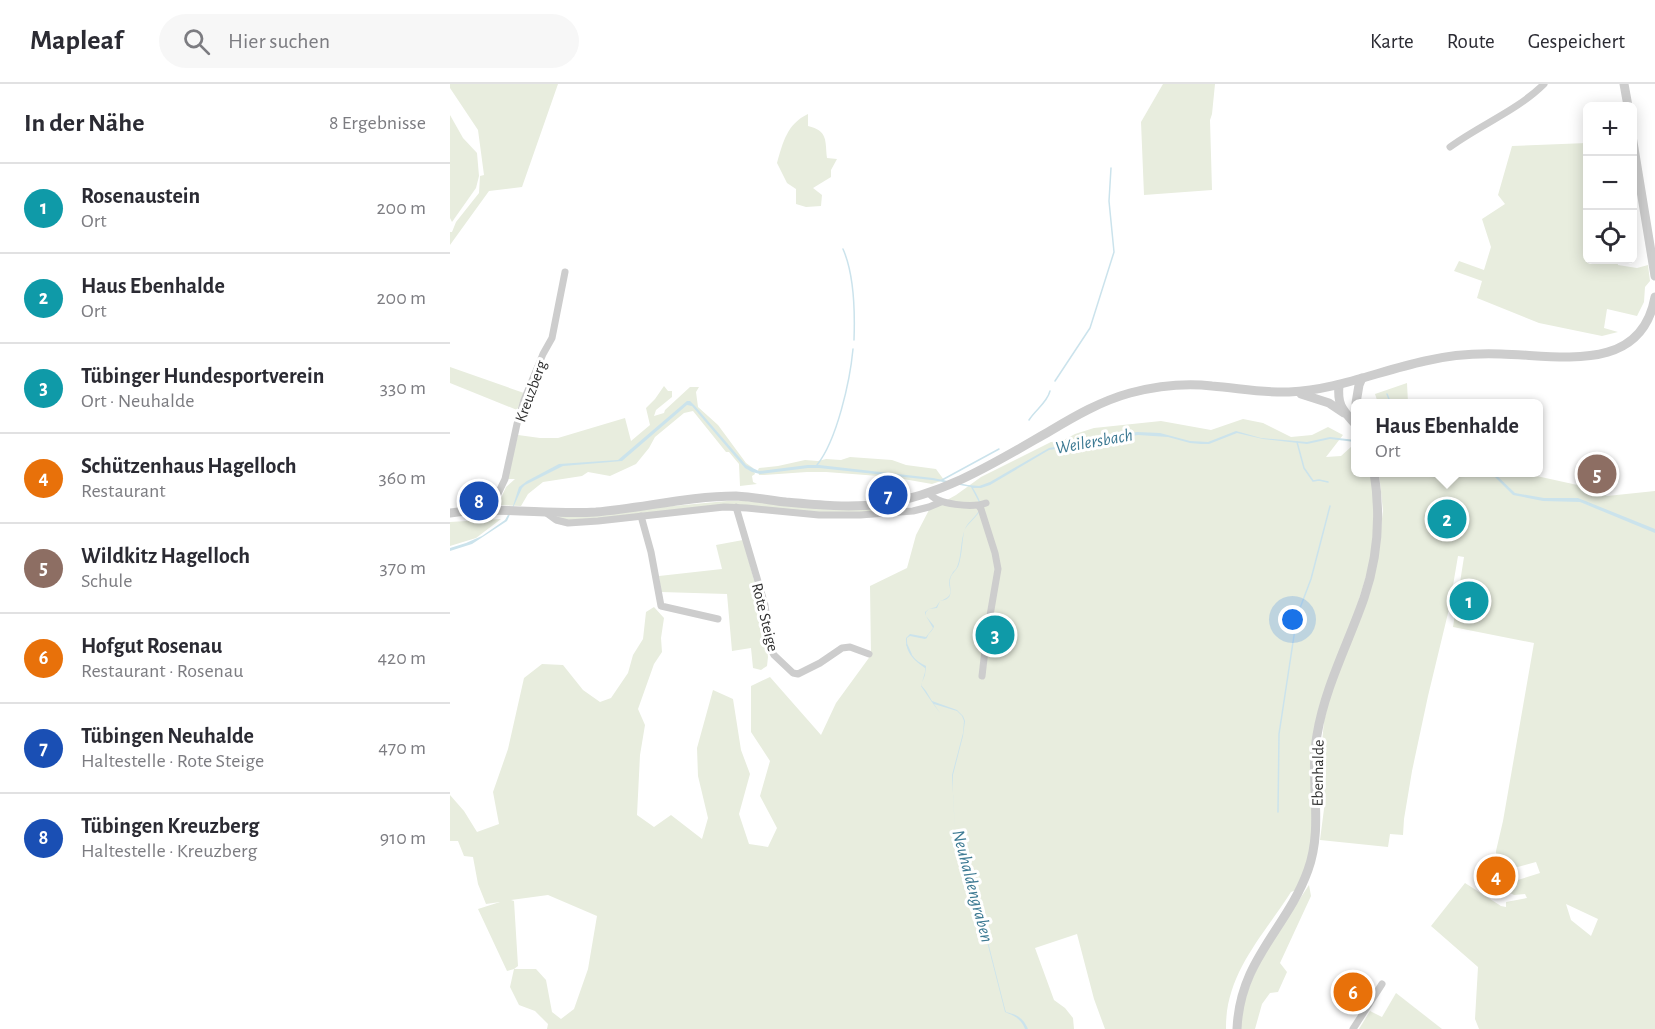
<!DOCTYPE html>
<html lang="de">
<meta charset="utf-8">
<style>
:root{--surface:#fff;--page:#f7f7f7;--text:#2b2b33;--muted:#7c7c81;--line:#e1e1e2;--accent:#b45309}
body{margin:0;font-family:"Alegreya Sans",sans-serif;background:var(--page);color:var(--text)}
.controls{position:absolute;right:18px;top:18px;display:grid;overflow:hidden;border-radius:9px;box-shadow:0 3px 15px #0003}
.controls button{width:54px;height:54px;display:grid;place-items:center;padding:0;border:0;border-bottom:2px solid var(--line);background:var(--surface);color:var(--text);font:30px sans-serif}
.you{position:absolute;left:843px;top:536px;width:21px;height:21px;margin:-15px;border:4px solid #fff;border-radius:50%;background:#1a73e8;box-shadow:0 0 0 9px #1a73e833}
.badge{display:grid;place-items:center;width:39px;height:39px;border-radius:50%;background:var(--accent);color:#fff;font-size:20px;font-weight:700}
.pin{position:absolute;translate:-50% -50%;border:3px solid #fff;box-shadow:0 2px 6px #0006}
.popup{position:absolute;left:901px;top:315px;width:192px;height:78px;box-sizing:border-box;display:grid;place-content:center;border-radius:9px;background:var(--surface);filter:drop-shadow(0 2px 4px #0005);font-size:20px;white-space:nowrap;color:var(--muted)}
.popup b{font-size:22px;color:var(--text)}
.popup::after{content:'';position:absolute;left:50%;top:100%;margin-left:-12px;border:12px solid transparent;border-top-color:var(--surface)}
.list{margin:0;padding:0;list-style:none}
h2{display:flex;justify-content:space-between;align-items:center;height:78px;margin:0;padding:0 24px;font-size:26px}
h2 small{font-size:20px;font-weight:400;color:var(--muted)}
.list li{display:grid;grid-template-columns:39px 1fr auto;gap:18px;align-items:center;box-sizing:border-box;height:90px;padding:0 24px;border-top:2px solid var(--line)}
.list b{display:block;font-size:22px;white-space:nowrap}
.list p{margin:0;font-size:20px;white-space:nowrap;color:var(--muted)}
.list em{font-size:20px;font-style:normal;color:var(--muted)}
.icon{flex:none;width:33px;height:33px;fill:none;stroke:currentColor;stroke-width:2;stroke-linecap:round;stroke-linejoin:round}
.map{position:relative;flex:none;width:1205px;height:945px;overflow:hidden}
header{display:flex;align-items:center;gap:36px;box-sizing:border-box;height:84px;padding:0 30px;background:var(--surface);border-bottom:2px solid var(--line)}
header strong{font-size:28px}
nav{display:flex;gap:33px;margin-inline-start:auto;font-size:21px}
.search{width:420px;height:54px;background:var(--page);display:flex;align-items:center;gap:15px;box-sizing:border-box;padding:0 21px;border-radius:33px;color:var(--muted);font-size:22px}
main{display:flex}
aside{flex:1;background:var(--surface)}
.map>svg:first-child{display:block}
.green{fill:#e8edde;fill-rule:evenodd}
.water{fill:#cbe3ec}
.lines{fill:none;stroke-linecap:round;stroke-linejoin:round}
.stream{stroke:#cbe3ec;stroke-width:1.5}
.minor{stroke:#cdcdcd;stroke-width:7}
.tertiary{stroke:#cdcdcd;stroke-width:9}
.labels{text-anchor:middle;stroke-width:6;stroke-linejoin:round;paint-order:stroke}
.street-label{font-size:16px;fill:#303030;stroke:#fff}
.water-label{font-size:18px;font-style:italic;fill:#3d7a93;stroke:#fff}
</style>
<header>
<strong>Mapleaf</strong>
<div class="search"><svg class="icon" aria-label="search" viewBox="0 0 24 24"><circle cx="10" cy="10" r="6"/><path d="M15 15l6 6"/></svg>Hier suchen</div>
<nav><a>Karte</a><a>Route</a><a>Gespeichert</a></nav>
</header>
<main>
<aside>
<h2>In der Nähe<small>8 Ergebnisse</small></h2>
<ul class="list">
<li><span class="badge" style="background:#0f9aa8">1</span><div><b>Rosenaustein</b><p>Ort</p></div><em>200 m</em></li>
<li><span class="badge" style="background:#0f9aa8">2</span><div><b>Haus Ebenhalde</b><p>Ort</p></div><em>200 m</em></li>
<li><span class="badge" style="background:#0f9aa8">3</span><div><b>Tübinger Hundesportverein</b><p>Ort · Neuhalde</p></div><em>330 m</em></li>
<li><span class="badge" style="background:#e8710a">4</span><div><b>Schützenhaus Hagelloch</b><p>Restaurant</p></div><em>360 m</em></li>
<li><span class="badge" style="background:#8d6e63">5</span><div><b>Wildkitz Hagelloch</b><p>Schule</p></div><em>370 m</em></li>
<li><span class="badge" style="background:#e8710a">6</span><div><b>Hofgut Rosenau</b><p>Restaurant · Rosenau</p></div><em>420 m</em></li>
<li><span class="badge" style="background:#1a4fb4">7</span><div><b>Tübingen Neuhalde</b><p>Haltestelle · Rote Steige</p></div><em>470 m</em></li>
<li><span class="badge" style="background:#1a4fb4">8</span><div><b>Tübingen Kreuzberg</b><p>Haltestelle · Kreuzberg</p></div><em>910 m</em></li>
</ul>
</aside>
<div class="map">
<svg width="1205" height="945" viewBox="0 0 1205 945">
<rect width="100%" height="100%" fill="#fff"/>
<g class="green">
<polygon points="0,0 108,0 72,103 39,107 0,161 0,148 2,148 6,138 29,109 30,92 34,91 28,46 0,4"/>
<polygon points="713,0 765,0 762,30 760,36 762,106 694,111 691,38"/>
<path d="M358 30V42C378 47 375 56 377 74L387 75 381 86V93L363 104 372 111 371 122 356 123 346 120V105L337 99 327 79C333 58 337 40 358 30Z"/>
<polygon points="0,31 13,54 27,69 29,92 26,104 2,138 0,134"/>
<polygon points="1137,59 1138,176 1167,176 1168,181 1187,184 1198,181 1200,197 1195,203 1194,218 1187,232 1157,225 1154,244 1168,248 1152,252 1089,239 1027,214 1032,197 1004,187 1009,177 1034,186 1041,163 1032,135 1055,120 1048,111 1062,62"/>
<polygon points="0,283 74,309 67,326 0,299"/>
<polygon points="957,299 958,319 928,319 925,310"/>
<polygon points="214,302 218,307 222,307 222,313 206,326 204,332 214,329 215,326 240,303 249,303 246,308 248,323 268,341 296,379 303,384 305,390 302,392 303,398 307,400 290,402 289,380 279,368 276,368 243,327 234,329 205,353 199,364 186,380 160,392 138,388 132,392 93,398 78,410 71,422 48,421 56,403 65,395 57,395 68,351 90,354 108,354 175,334 181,357 200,341 196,324 205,315"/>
<path d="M793 335 813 339 841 353 862 351 878 343 893 351 876 373 891 372 902 362 905 365 906 388 924 389 926 460 867 652V734L851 804 841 808C813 852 775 890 776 945H655L644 915 627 850 585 864 604 916 615 924 623 934 624 945H97L98 940 85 927 69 921 60 903 64 885 57 887 28 825 50 818 36 820 28 800 23 773 14 772 8 757H0V711L14 727 27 748 49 740 43 708 58 665 74 594 92 580 113 581 133 606 150 618 161 614 178 589 183 571 193 555 196 528 204 523 214 534 211 554 212 568 204 580 188 625 195 641 190 671 187 731 204 743 221 731 252 755 258 734 248 692 247 664 263 606 283 615 291 666 300 690 289 730 299 760 318 763 327 744 310 712 320 677 301 648V602L320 593 371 651 386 619 421 571 420 502 457 484 466 451 479 426 506 411 531 393 601 358 612 357 625 350 644 344 711 337 761 346ZM98 811 147 832 138 885 124 925 111 935 102 928 96 896 86 885H64L68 882 64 817 61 816Z"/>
<polygon points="400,373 442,376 456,381 486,385 494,396 482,400 442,393 376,388 357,388 314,391 309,391 308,386 309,384 328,382 355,376 368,377 376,375 391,376"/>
<path d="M929 389H1078L1082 391 1141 404 1157 412 1205 407V945H1029L1025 935 1028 883 981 842 1015 799 1051 822 1056 823V818L1077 814 1075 810 1064 811 1056 807 1058 799 1090 789 1086 778 1053 787 1051 780 1046 782V767L1053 737 1084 559 1003 543 1014 473 1008 472 999 525 978 612 962 687 954 735 953 751 940 750 938 763 870 756 874 725 870 680 874 637 884 596 927 474 933 427ZM1116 820 1148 835 1141 852 1121 836Z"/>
<polygon points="277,417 296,417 383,426 422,425 422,429 391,430 296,422 117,437 104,433"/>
<polygon points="51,435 26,454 0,462 0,438"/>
<polygon points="293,456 312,525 318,573 317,582 311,586 303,584 301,564 282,567 277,510 211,508 209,492 272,485 266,461"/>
<path d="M859 801 861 812 830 879 837 888 828 908 820 909 812 920 805 945H790C794 890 830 846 859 801Z"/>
<polygon points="946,909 992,945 909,945 920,927 932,933"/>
</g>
<g class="water">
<path d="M237 317H240L245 322 296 381 309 387 358 381H369L483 394 518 401 529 402 540 398 599 364 687 348 710 349 740 357 758 358 786 347 811 354 857 358 880 353 905 356V358L880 355 857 360 813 355 787 349 759 360H751L740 359 718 353 688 351 599 366 540 401 531 404H523C526 409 530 416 531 421 532 431 516 439 514 448 512 459 512 470 509 480 507 487 501 489 500 496 499 501 503 510 498 514 496 516 493 516 490 517L487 524 479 525 476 528V532L484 542C484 546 478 549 477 554L475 555 460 552 457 554C456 567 465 577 476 582L475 591 471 601 476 607 482 617 507 626 513 632 515 637 513 652 503 691V712L505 746 520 787 555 925 556 928C568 931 573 934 578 945H575C571 935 565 932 555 928L519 787 505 746 502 691 513 649 514 637 512 632 507 627 484 620 490 629C483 620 477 611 471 602L475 588V584C464 577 455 568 456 554L460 550 476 553 483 544 476 532 475 528 479 525 486 523 490 517C510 510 493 503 502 490 503 487 506 486 507 483 512 471 510 457 515 445 518 437 528 432 531 422L521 403 482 396 369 384H358L310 390 302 388 295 384 242 322 237 321 172 377 113 382 75 401 72 404 57 437 22 460 0 467V464L16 459 32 452 55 436 63 422 69 403 77 397 109 380 168 376Z"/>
<polygon points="1041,389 1044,389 1065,409 1094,414 1128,414 1205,445 1205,449 1130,418 1093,417 1063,411"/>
</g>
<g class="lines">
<g class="stream">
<path d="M393 165C404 190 405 229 404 256"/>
<polyline points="605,297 640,244 664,168 659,117 661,84"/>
<polyline points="937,310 941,320"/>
<path d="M579 336C585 326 597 319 600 307"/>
<polyline points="847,358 854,384 863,397 869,396 878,398"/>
<path d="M367 381C387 356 400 297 403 265"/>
<polyline points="492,396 549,365"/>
<polyline points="457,561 461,570"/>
<polyline points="828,728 829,650 847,532 861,495 880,422"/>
</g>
<g class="minor">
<path d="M1000 63C1030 41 1068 26 1094 0"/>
<path d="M479 409C487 421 523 424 536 419"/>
<polyline points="529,422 531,425 545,469 548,485 537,549 532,592"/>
<polyline points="286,423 315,521 321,566 324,571 343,589 348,590 370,579 392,564 400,563 419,570"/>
<polyline points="43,426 44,418 55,395 67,340 74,316 93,270 102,254 115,188"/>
<polyline points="95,428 106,436 118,439 148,437 274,423 297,424 369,431 410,431 463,427 479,423 491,418"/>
<polyline points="191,432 201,468 211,522 268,535"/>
<polyline points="903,945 932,900"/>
</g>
<g class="tertiary">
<polyline points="1174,0 1178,22"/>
<polyline points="1182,52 1205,192"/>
<path d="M889 301C887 322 893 326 906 341"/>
<polyline points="851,310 879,319 894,329"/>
<polyline points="906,319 909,301 912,294"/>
<path d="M0 429C49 422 98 431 146 428 193 424 239 412 286 412 303 413 319 416 336 418 368 421 400 424 432 420 494 411 546 378 600 347 625 332 651 317 680 309 707 302 735 299 762 302 788 304 813 309 839 308 886 306 929 287 975 277 1000 271 1025 269 1051 270 1108 271 1191 291 1205 213"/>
<path d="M787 945C790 875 837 845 858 786 874 742 859 696 867 651 875 603 898 560 914 514 928 473 931 431 924 388"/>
</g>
</g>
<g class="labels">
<g class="street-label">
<text transform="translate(80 307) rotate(-70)" y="6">Kreuzberg</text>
<text transform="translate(316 533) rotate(76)" y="6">Rote Steige</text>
<text transform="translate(867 689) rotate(-89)" y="6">Ebenhalde</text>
</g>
<g class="water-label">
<text transform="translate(644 357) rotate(-10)" y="6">Weilersbach</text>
<text transform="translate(523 802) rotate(75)" y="6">Neuhaldengraben</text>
</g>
</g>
</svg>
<div class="controls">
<button>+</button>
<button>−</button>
<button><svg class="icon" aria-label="locate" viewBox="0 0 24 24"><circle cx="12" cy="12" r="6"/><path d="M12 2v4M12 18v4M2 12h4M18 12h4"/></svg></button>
</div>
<div class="you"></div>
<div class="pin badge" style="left:1019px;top:517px;background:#0f9aa8">1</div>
<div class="pin badge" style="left:997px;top:435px;background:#0f9aa8">2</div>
<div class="popup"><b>Haus Ebenhalde</b>Ort</div>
<div class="pin badge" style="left:545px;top:551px;background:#0f9aa8">3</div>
<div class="pin badge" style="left:1046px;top:792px;background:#e8710a">4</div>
<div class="pin badge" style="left:1147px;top:390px;background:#8d6e63">5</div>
<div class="pin badge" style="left:903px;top:908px;background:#e8710a">6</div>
<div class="pin badge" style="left:438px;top:411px;background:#1a4fb4">7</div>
<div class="pin badge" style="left:29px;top:417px;background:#1a4fb4">8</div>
</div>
</main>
